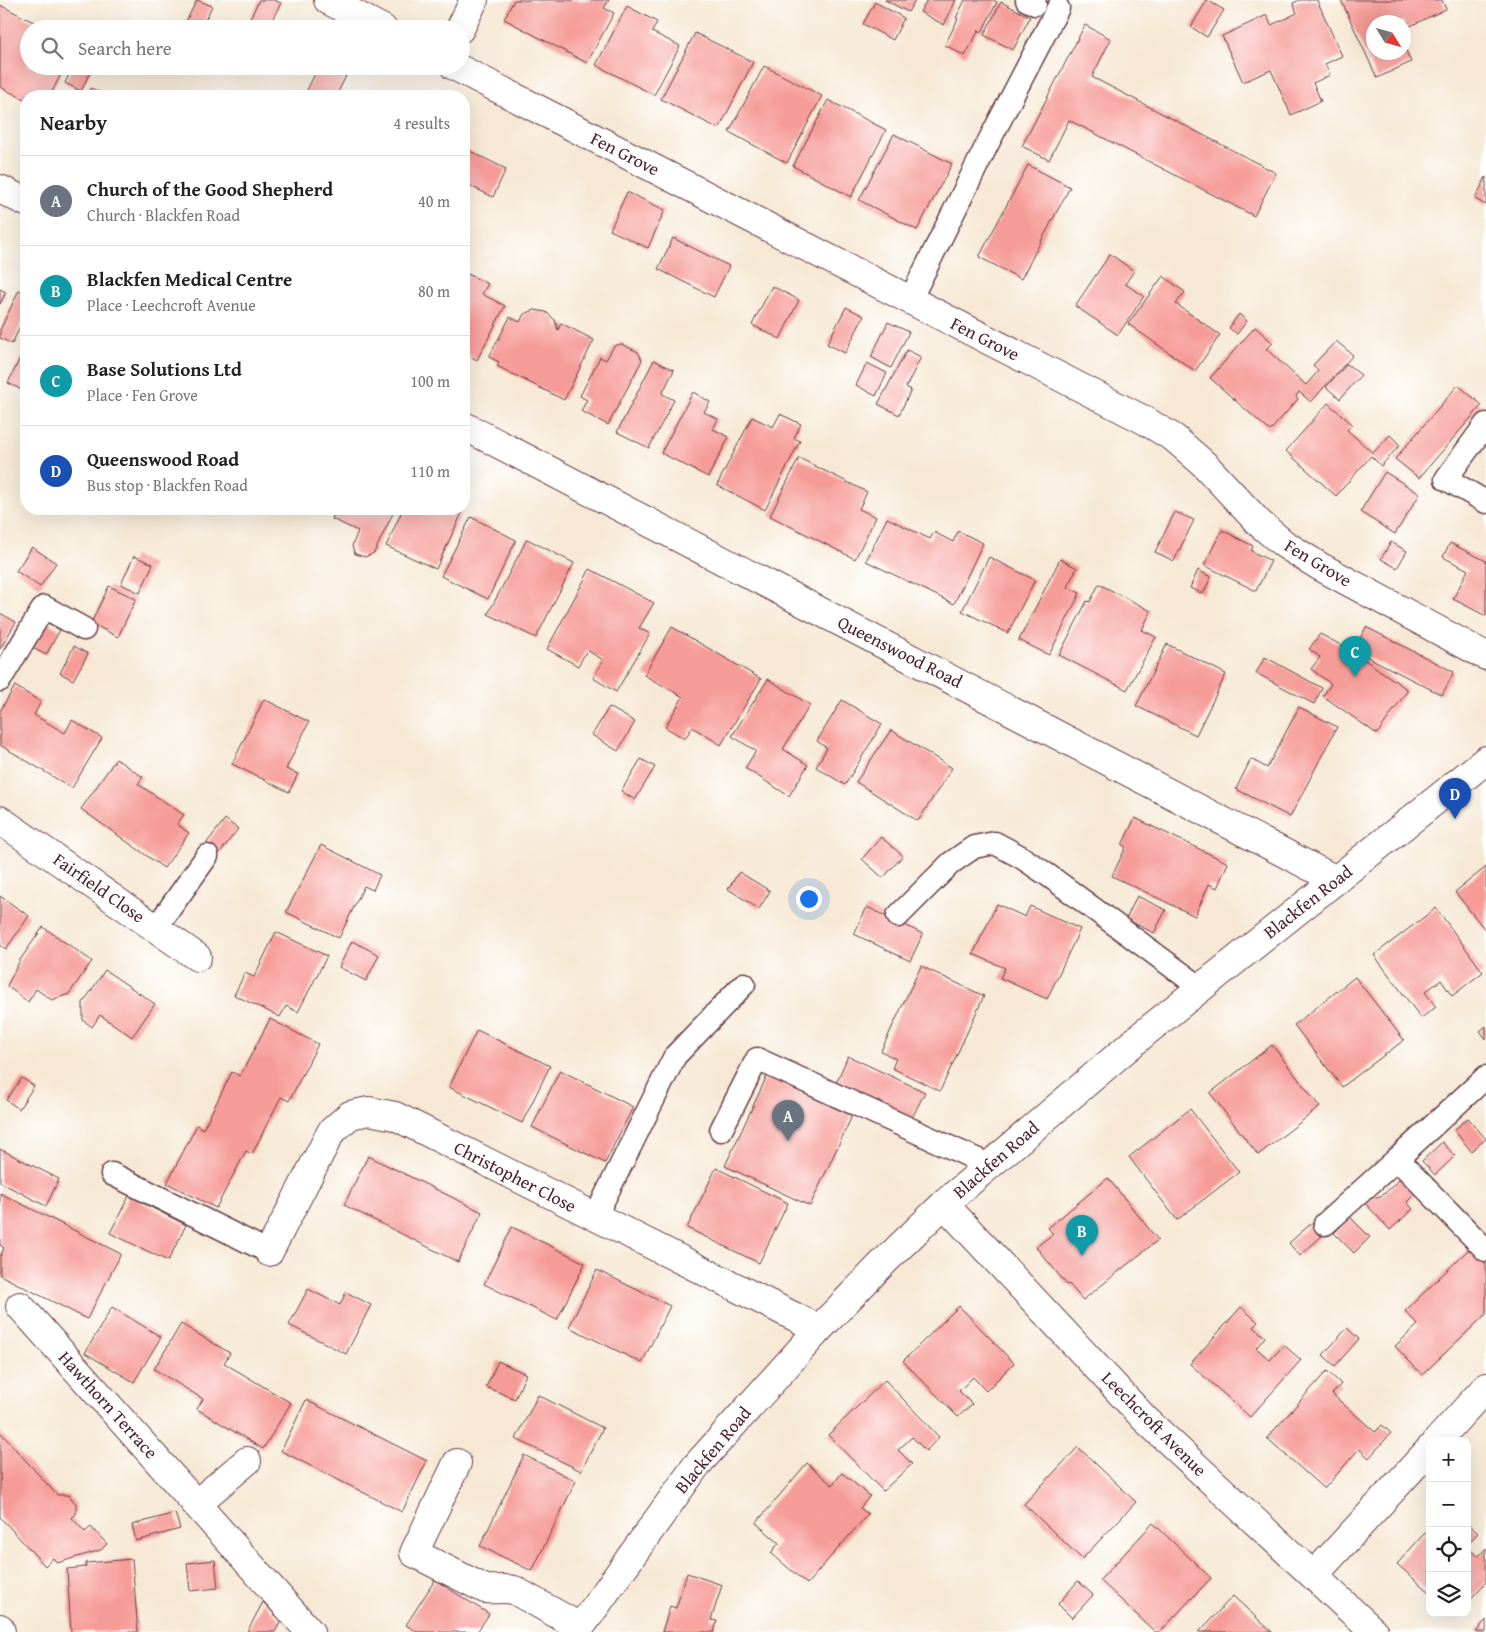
<!DOCTYPE html>
<meta charset="utf-8">
<style>
:root{--surface:#fff;--page:#f2f2f2;--text:#222;--muted:#767676;--line:#e0e0e0;--accent:#b5179e}
body{margin:0;font-family:"Gentium Book Plus",serif;background:var(--page);color:var(--text)}
.controls{position:absolute;right:15px;bottom:15px;display:grid;overflow:hidden;border-radius:10px;box-shadow:0 5px 20px #0002}
.controls button{width:45px;height:45px;display:grid;place-items:center;padding:0;border:0;border-bottom:1px solid var(--line);background:var(--surface);color:var(--text);font:25px sans-serif}
.compass{position:absolute;left:1366px;top:15px;width:45px;height:45px;border-radius:50%;background:var(--surface);box-shadow:0 5px 20px #0002;rotate:127deg}
.you{position:absolute;left:808px;top:898px;width:18px;height:18px;margin:-12px;border:4px solid #fff;border-radius:50%;background:#1a73e8;box-shadow:0 0 0 8px #1a73e833}
.badge{display:grid;place-items:center;width:32px;height:32px;border-radius:50%;background:var(--accent);color:#fff;font-size:16px;font-weight:700}
.pin{position:absolute;translate:-50% -41px;filter:drop-shadow(0 1px 2px #0008)}
.pin::after{content:'';position:absolute;top:26px;width:18px;height:15px;background:inherit;clip-path:polygon(0 0,100% 0,50% 100%)}
.list{margin:0;padding:0;list-style:none}
h2{display:flex;justify-content:space-between;align-items:center;height:65px;margin:0;padding:0 20px;font-size:21px}
h2 small{font-size:16px;font-weight:400;color:var(--muted)}
.list li{display:grid;grid-template-columns:32px 1fr auto;gap:15px;align-items:center;box-sizing:border-box;height:90px;padding:0 20px;border-top:1px solid var(--line)}
.list b{display:block;font-size:19px;white-space:nowrap}
.list p{margin:0;font-size:16px;white-space:nowrap;color:var(--muted)}
.list em{font-size:16px;font-style:normal;color:var(--muted)}
.icon{flex:none;width:28px;height:28px;fill:none;stroke:currentColor;stroke-width:2;stroke-linecap:round;stroke-linejoin:round}
.map{position:relative;flex:none;width:1486px;height:1632px;overflow:hidden}
.search{position:absolute;background:var(--surface);box-shadow:0 5px 20px #0002;left:20px;top:20px;width:450px;height:55px;display:flex;align-items:center;gap:12px;box-sizing:border-box;padding:0 18px;border-radius:28px;color:var(--muted);font-size:19px}
.panel{position:absolute;background:var(--surface);box-shadow:0 5px 20px #0002;left:20px;top:90px;width:450px;height:425px;border-radius:20px}
.map>svg:first-child{display:block}
.building{fill:#f69c98}
.lines{fill:none;stroke-linecap:round;stroke-linejoin:round}
.service-casing{stroke:#643d44;stroke-width:25}
.minor-casing{stroke:#643d44;stroke-width:30}
.primary-casing{stroke:#643d44;stroke-width:30}
.service{stroke:#fff;stroke-width:22}
.minor{stroke:#fff;stroke-width:28}
.primary{stroke:#fff;stroke-width:28}
.labels{text-anchor:middle;stroke-width:4;stroke-linejoin:round;paint-order:stroke}
.street-label{font-size:18px;fill:#4a1f2b;stroke:#fff}
</style>
<div class="map">
<svg width="1486" height="1632" viewBox="0 0 1486 1632">
<rect width="100%" height="100%" fill="#fff"/>
<filter id="ink" filterUnits="userSpaceOnUse"><feTurbulence type="fractalNoise" baseFrequency=".02" numOctaves="2"/><feDisplacementMap in="SourceGraphic" scale="10" xChannelSelector="R" yChannelSelector="G"/><feConvolveMatrix kernelMatrix="1 2 1 2 8 2 1 2 1" color-interpolation-filters="sRGB"/></filter>
<filter id="wash" filterUnits="userSpaceOnUse"><feTurbulence type="fractalNoise" baseFrequency=".0096" numOctaves="4" result="noise"/><feDisplacementMap in="SourceGraphic" scale="20" xChannelSelector="R" yChannelSelector="G"/><feGaussianBlur stdDeviation="1.12" result="paint"/><feColorMatrix in="noise" values="0 0 0 0 0 0 0 0 0 0 0 0 0 0 0 0 0 1.4 0 .05"/><feComposite in="paint" operator="in"/></filter>
<g filter="url(#wash)">
<rect width="100%" height="100%" fill="#f6e8d4"/>
<g id="blocks">
<g class="building">
<polygon points="197,0 212,6 201,29 186,29 183,27"/>
<polygon points="259,0 274,0 281,3 267,29 245,29"/>
<polygon points="514,0 609,0 604,8 614,13 587,63 504,19"/>
<polygon points="885,0 915,0 908,12"/>
<polygon points="927,0 956,0 944,25 920,12"/>
<polygon points="965,0 993,0 997,2 982,32 979,30 965,56 945,45 958,19 956,18"/>
<polygon points="1207,0 1224,10 1207,37 1191,27"/>
<polygon points="1300,0 1317,0 1342,56 1325,64 1330,75 1313,83 1321,101 1291,115 1271,70 1243,82 1222,36 1267,15 1271,25 1285,19 1297,13 1293,3"/>
<polygon points="1341,0 1442,0 1446,9 1404,29 1404,22 1374,22 1374,52 1404,52 1404,46 1411,62 1377,78"/>
<polygon points="875,2 904,18 893,40 863,24"/>
<polygon points="1001,2 1030,17 1013,50 984,35"/>
<polygon points="0,5 47,29 29,29 29,66 65,66 50,96 26,96 26,100 0,87"/>
<polygon points="627,6 657,22 652,32 680,46 654,95 596,65"/>
<polygon points="1085,25 1111,39 1092,77 1276,173 1254,216 1069,120 1049,160 1022,146"/>
<polygon points="695,33 753,62 719,129 661,99"/>
<polygon points="73,66 93,66 81,91 65,83"/>
<polygon points="319,66 324,66 346,76 336,96 304,96"/>
<polygon points="764,66 822,96 787,163 729,132"/>
<polygon points="91,88 108,96 87,96"/>
<polygon points="828,100 886,130 851,197 793,166"/>
<polygon points="894,134 952,164 917,230 859,200"/>
<polygon points="464,148 506,169 493,197 464,183"/>
<polygon points="1028,165 1070,187 1021,279 979,257"/>
<polygon points="1486,177 1486,205 1475,199"/>
<polygon points="627,192 665,210 648,248 610,230"/>
<polygon points="673,238 729,266 714,297 658,269"/>
<polygon points="1110,254 1134,271 1125,284 1144,296 1118,335 1075,306"/>
<polygon points="468,274 488,284 482,294 505,306 477,360 464,353 464,281"/>
<polygon points="1163,276 1185,292 1176,304 1220,335 1195,371 1128,324"/>
<polygon points="772,286 799,300 780,339 752,325"/>
<polygon points="0,289 6,292 0,304"/>
<polygon points="19,290 26,293 26,313 12,344 0,338 0,330"/>
<polygon points="846,307 864,316 845,353 827,344"/>
<polygon points="535,310 546,312 555,320 558,330 561,323 594,340 564,400 497,366 499,362 489,357 510,317 520,322 524,314"/>
<polygon points="1239,314 1247,321 1237,334 1229,328"/>
<polygon points="888,322 909,332 891,368 871,357"/>
<polygon points="1255,327 1273,343 1266,349 1306,385 1318,371 1313,365 1336,341 1353,355 1311,402 1299,392 1296,396 1298,399 1270,431 1210,378"/>
<polygon points="621,344 638,352 642,360 608,425 581,411 587,400 580,396 600,357 606,360 614,346"/>
<polygon points="26,346 26,392 8,383"/>
<polygon points="907,350 921,357 906,387 911,390 899,415 878,404"/>
<polygon points="654,360 674,370 662,394 674,400 649,448 617,432"/>
<polygon points="867,363 887,373 876,396 856,385"/>
<polygon points="1347,364 1361,375 1340,399 1326,387"/>
<polygon points="1458,385 1482,405 1419,478 1395,459"/>
<polygon points="693,392 710,402 704,412 718,419 713,429 729,437 708,477 661,453"/>
<polygon points="1328,403 1352,424 1347,430 1373,453 1390,435 1400,445 1381,466 1371,456 1336,496 1286,451"/>
<polygon points="780,414 801,424 794,438 800,441 765,510 717,485 752,417 773,427"/>
<polygon points="799,458 867,492 859,509 876,517 855,559 770,516"/>
<polygon points="1385,472 1420,494 1395,534 1360,512"/>
<polygon points="337,509 395,509 374,553 365,557 355,554 352,546 358,531 332,519"/>
<polygon points="403,509 452,509 462,513 436,569 386,546"/>
<polygon points="1175,512 1194,520 1174,561 1155,552"/>
<polygon points="471,517 516,540 488,599 441,576"/>
<polygon points="887,518 930,539 934,532 953,542 958,531 983,543 954,604 866,561"/>
<polygon points="1222,530 1253,546 1251,551 1271,561 1256,591 1204,565"/>
<polygon points="527,539 574,563 536,638 488,614"/>
<polygon points="1391,542 1407,551 1397,568 1381,559"/>
<polygon points="1450,543 1486,561 1486,616 1453,599 1468,570 1443,557"/>
<polygon points="32,547 56,563 40,587 16,571"/>
<polygon points="134,556 153,564 140,593 121,584"/>
<polygon points="989,557 1035,580 1008,633 962,611"/>
<polygon points="1060,559 1077,568 1067,587 1080,593 1049,655 1019,640"/>
<polygon points="590,569 654,603 639,628 650,634 616,692 593,678 603,660 587,650 578,666 547,649"/>
<polygon points="1198,570 1211,577 1203,594 1190,588"/>
<polygon points="1099,584 1151,611 1142,630 1156,637 1127,690 1059,655 1087,601 1090,602"/>
<polygon points="109,586 136,599 118,637 91,623"/>
<polygon points="0,613 16,622 0,649"/>
<polygon points="48,623 60,630 46,655 33,648"/>
<polygon points="672,627 761,679 721,745 692,727 685,739 665,727 683,697 644,675"/>
<polygon points="1366,627 1454,672 1442,695 1354,650"/>
<polygon points="1320,634 1352,651 1408,690 1377,734 1323,696 1331,684 1311,669 1320,657 1309,649"/>
<polygon points="1167,644 1226,674 1196,735 1136,706"/>
<polygon points="74,646 88,654 73,680 60,673"/>
<polygon points="1265,657 1322,688 1314,704 1256,673"/>
<polygon points="768,679 810,705 783,749 808,765 789,796 745,768 756,751 732,736"/>
<polygon points="15,686 41,702 34,715 65,733 72,720 102,738 72,788 0,745 0,711"/>
<polygon points="264,699 309,722 286,769 298,774 289,792 232,764"/>
<polygon points="842,700 882,724 845,785 816,767 827,748 817,741"/>
<polygon points="609,707 635,722 618,751 592,735"/>
<polygon points="1299,707 1337,727 1290,817 1236,789 1251,759 1267,768"/>
<polygon points="891,730 952,768 918,821 856,782"/>
<polygon points="116,759 143,777 138,784 184,815 177,824 189,833 164,868 81,809"/>
<polygon points="641,759 655,767 635,800 621,791"/>
<polygon points="1135,818 1228,863 1217,888 1209,884 1195,916 1112,876 1126,847 1122,845"/>
<polygon points="225,819 238,829 219,854 206,844"/>
<polygon points="881,837 903,856 883,878 862,859"/>
<polygon points="321,845 380,875 373,890 364,886 339,938 286,912"/>
<polygon points="1486,867 1486,931 1455,892"/>
<polygon points="739,872 770,891 759,909 728,889"/>
<polygon points="0,896 29,916 6,949 0,945"/>
<polygon points="1137,896 1166,910 1154,933 1126,919"/>
<polygon points="997,904 1025,917 1030,906 1080,929 1047,999 1000,978 1005,968 973,954"/>
<polygon points="867,907 923,934 910,961 854,934"/>
<polygon points="1436,908 1483,972 1452,996 1441,980 1425,992 1436,1007 1421,1018 1374,955"/>
<polygon points="43,927 92,961 69,994 52,1000 36,989 28,1002 7,986 20,960"/>
<polygon points="276,932 327,956 298,1012 286,1006 280,1017 234,995 245,973 254,977"/>
<polygon points="352,941 379,955 366,981 339,967"/>
<polygon points="921,966 984,996 940,1091 892,1068 896,1059 881,1051"/>
<polygon points="105,970 155,1004 132,1037 100,1015 92,1027 83,1020 83,1003"/>
<polygon points="1355,977 1404,1040 1342,1087 1294,1025"/>
<polygon points="270,1019 318,1044 289,1101 281,1097 252,1154 246,1151 216,1208 167,1183 197,1125 203,1129 232,1072 240,1076"/>
<polygon points="1486,1026 1486,1039 1480,1031"/>
<polygon points="477,1030 550,1066 522,1123 449,1087"/>
<polygon points="1272,1045 1320,1107 1258,1155 1210,1093"/>
<polygon points="848,1056 925,1092 912,1118 836,1083"/>
<polygon points="560,1070 633,1107 605,1163 532,1127"/>
<polygon points="767,1076 852,1116 810,1206 725,1166"/>
<polygon points="22,1078 34,1086 19,1109 6,1100"/>
<polygon points="1190,1109 1239,1172 1177,1220 1129,1157"/>
<polygon points="1468,1118 1486,1139 1471,1151 1454,1130"/>
<polygon points="1442,1142 1455,1156 1435,1175 1422,1161"/>
<polygon points="0,1149 59,1179 46,1206 0,1182"/>
<polygon points="368,1156 482,1212 458,1262 344,1205"/>
<polygon points="716,1168 788,1203 759,1263 687,1228"/>
<polygon points="1402,1177 1416,1193 1407,1202 1413,1209 1390,1230 1363,1201 1383,1195"/>
<polygon points="1108,1178 1158,1240 1083,1300 1069,1284 1067,1285 1036,1247 1053,1234 1048,1228"/>
<polygon points="0,1193 121,1254 87,1319 0,1275 0,1257 4,1248 0,1245"/>
<polygon points="129,1196 186,1225 168,1261 110,1233"/>
<polygon points="1350,1217 1370,1237 1354,1253 1334,1233"/>
<polygon points="1314,1221 1325,1233 1300,1256 1289,1243"/>
<polygon points="512,1227 585,1263 557,1320 484,1284"/>
<polygon points="1470,1248 1486,1264 1486,1314 1422,1375 1395,1346 1418,1325 1405,1311"/>
<polygon points="597,1270 670,1306 642,1363 569,1327"/>
<polygon points="308,1289 340,1305 346,1292 371,1305 346,1354 289,1325"/>
<polygon points="959,1306 1014,1363 986,1391 973,1377 959,1391 972,1404 958,1417 903,1361"/>
<polygon points="112,1307 161,1337 134,1382 85,1353"/>
<polygon points="1241,1307 1258,1322 1254,1327 1265,1337 1256,1348 1270,1360 1284,1345 1301,1360 1250,1417 1190,1364"/>
<polygon points="181,1324 230,1353 224,1363 291,1403 263,1449 197,1409 203,1399 154,1369"/>
<polygon points="1347,1328 1359,1339 1335,1366 1323,1355"/>
<polygon points="498,1361 526,1374 515,1399 486,1387"/>
<polygon points="1327,1371 1341,1384 1332,1394 1375,1432 1382,1425 1391,1433 1369,1458 1359,1449 1324,1489 1267,1438"/>
<polygon points="885,1380 939,1437 926,1451 912,1437 898,1450 912,1464 883,1491 828,1435"/>
<polygon points="538,1395 603,1428 581,1471 516,1439"/>
<polygon points="306,1400 427,1461 402,1512 281,1451"/>
<polygon points="0,1432 57,1495 69,1495 76,1504 76,1514 72,1518 85,1532 91,1527 107,1544 101,1550 57,1563 53,1558 45,1566 0,1517"/>
<polygon points="1078,1447 1136,1502 1082,1559 1024,1504"/>
<polygon points="524,1455 576,1481 532,1571 480,1546"/>
<polygon points="807,1463 832,1485 842,1473 870,1496 860,1508 868,1514 807,1584 771,1553 779,1543 756,1523"/>
<polygon points="175,1513 180,1529 136,1541 132,1525"/>
<polygon points="1153,1523 1211,1578 1160,1632 1155,1632 1100,1580"/>
<polygon points="1467,1523 1478,1533 1467,1545"/>
<polygon points="1430,1527 1430,1593 1397,1564"/>
<polygon points="1467,1546 1479,1556 1486,1548 1486,1582 1467,1603"/>
<polygon points="132,1559 138,1632 71,1632 67,1569 86,1567 86,1563"/>
<polygon points="215,1560 218,1588 190,1591 187,1563"/>
<polygon points="687,1573 722,1585 711,1620 717,1621 714,1632 662,1632 670,1606 676,1608"/>
<polygon points="435,1580 489,1614 477,1632 417,1632 406,1625"/>
<polygon points="1078,1581 1093,1595 1072,1618 1058,1604"/>
<polygon points="1233,1596 1261,1622 1272,1632 1199,1632"/>
<polygon points="263,1602 281,1621 275,1632 247,1632"/>
<polygon points="1486,1620 1486,1632 1476,1632"/>
</g>
</g>
</g>
<g filter="url(#ink)">
<use href="#blocks" fill-opacity="0" stroke="#643d44" stroke-width="1"/>
<g class="lines">
<defs>
<g id="service">
<polyline points="1027,0 1035,4"/>
<polyline points="910,300 989,141 1058,8"/>
<polyline points="1486,424 1446,479 1486,502"/>
<polyline points="0,680 44,607 84,629"/>
<polyline points="898,916 951,863 974,847 995,843 1021,857 1052,878 1201,988"/>
<polyline points="156,928 207,856"/>
<polyline points="1486,1077 1397,1159 1486,1250"/>
<polyline points="721,1130 757,1059 989,1165"/>
<polyline points="112,1174 269,1252"/>
<polyline points="595,1217 675,1056 744,984"/>
<polyline points="1325,1224 1397,1159"/>
</g>
<g id="minor">
<polyline points="328,0 383,29"/>
<polyline points="460,29 474,0"/>
<polyline points="454,66 1144,420 1174,438 1204,464 1259,523 1284,544 1319,566 1486,656"/>
<polyline points="0,189 26,202"/>
<polyline points="464,426 1336,880"/>
<polyline points="0,820 197,957"/>
<polyline points="944,1204 1145,1419 1374,1632"/>
<polyline points="269,1252 331,1132 350,1115 369,1111 395,1116 819,1329"/>
<polyline points="20,1306 310,1632"/>
<polyline points="1437,1441 1486,1387"/>
<path d="M457 1463 414 1553 485 1589C495 1590 504 1588 514 1590L580 1627"/>
<polyline points="196,1504 247,1461"/>
<polyline points="1314,1575 1430,1449"/>
<polyline points="0,1628 1,1632"/>
</g>
<polyline id="primary" points="577,1632 696,1466 819,1329 883,1263 944,1204 1147,1031 1486,760"/>
</defs>
<use href="#service" class="service-casing"/>
<use href="#minor" class="minor-casing"/>
<use href="#primary" class="primary-casing"/>
<use href="#service" class="service"/>
<use href="#minor" class="minor"/>
<use href="#primary" class="primary"/>
</g>
</g>
<g class="labels">
<g class="street-label">
<text transform="translate(625 154) rotate(27)" y="6">Fen Grove</text>
<text transform="translate(985 339) rotate(27)" y="6">Fen Grove</text>
<text transform="translate(1318 563) rotate(31)" y="6">Fen Grove</text>
<text transform="translate(900 652) rotate(27)" y="6">Queenswood Road</text>
<text transform="translate(99 888) rotate(35)" y="6">Fairfield Close</text>
<text transform="translate(1308 902) rotate(-38)" y="6">Blackfen Road</text>
<text transform="translate(996 1160) rotate(-41)" y="6">Blackfen Road</text>
<text transform="translate(515 1177) rotate(27)" y="6">Christopher Close</text>
<text transform="translate(108 1405) rotate(48)" y="6">Hawthorn Terrace</text>
<text transform="translate(1154 1424) rotate(45)" y="6">Leechcroft Avenue</text>
<text transform="translate(713 1450) rotate(-50)" y="6">Blackfen Road</text>
</g>
</g>
</svg>
<div class="controls">
<button>+</button>
<button>−</button>
<button><svg class="icon" aria-label="locate" viewBox="0 0 24 24"><circle cx="12" cy="12" r="6"/><path d="M12 2v4M12 18v4M2 12h4M18 12h4"/></svg></button>
<button><svg class="icon" aria-label="layers" viewBox="0 0 24 24"><path d="M12 4l9 5-9 5-9-5zM3 14l9 5 9-5"/></svg></button>
</div>
<svg class="compass" viewBox="-18 -18 36 36"><path d="M0-13l5 13h-10z" fill="#e53935"/><path d="M0 13l5-13h-10z" fill="#767676"/></svg>
<div class="you"></div>
<div class="pin badge" style="left:788px;top:1141px;background:#6b7280">A</div>
<div class="pin badge" style="left:1082px;top:1256px;background:#0f9aa8">B</div>
<div class="pin badge" style="left:1355px;top:677px;background:#0f9aa8">C</div>
<div class="pin badge" style="left:1455px;top:819px;background:#1a4fb4">D</div>
<div class="search"><svg class="icon" aria-label="search" viewBox="0 0 24 24"><circle cx="10" cy="10" r="6"/><path d="M15 15l6 6"/></svg>Search here</div>
<section class="panel">
<h2>Nearby<small>4 results</small></h2>
<ul class="list">
<li><span class="badge" style="background:#6b7280">A</span><div><b>Church of the Good Shepherd</b><p>Church · Blackfen Road</p></div><em>40 m</em></li>
<li><span class="badge" style="background:#0f9aa8">B</span><div><b>Blackfen Medical Centre</b><p>Place · Leechcroft Avenue</p></div><em>80 m</em></li>
<li><span class="badge" style="background:#0f9aa8">C</span><div><b>Base Solutions Ltd</b><p>Place · Fen Grove</p></div><em>100 m</em></li>
<li><span class="badge" style="background:#1a4fb4">D</span><div><b>Queenswood Road</b><p>Bus stop · Blackfen Road</p></div><em>110 m</em></li>
</ul>
</section>
</div>
